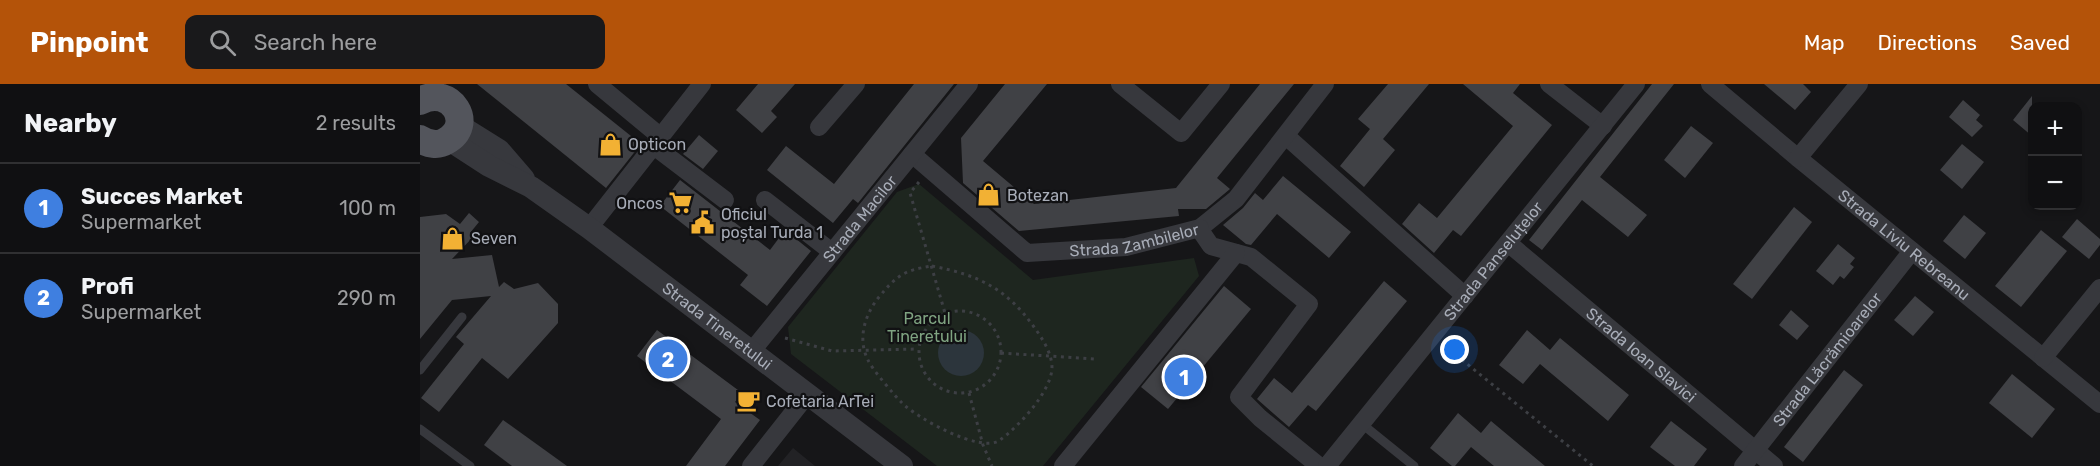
<!DOCTYPE html>
<meta charset="utf-8">
<style>
:root{--surface:#101012;--page:#19191b;--text:#f1f3f6;--muted:#9c9d9f;--line:#303032;--accent:#b45309}
body{margin:0;font-family:Rubik,sans-serif;background:var(--page);color:var(--text)}
.controls{position:absolute;right:18px;top:18px;display:grid;overflow:hidden;border-radius:12px;box-shadow:0 3px 9px #0003}
.controls button{width:54px;height:54px;display:grid;place-items:center;padding:0;border:0;border-bottom:2px solid var(--line);background:var(--surface);color:var(--text);font:30px sans-serif}
.you{position:absolute;left:1035px;top:266px;width:21px;height:21px;margin:-15px;border:4px solid #fff;border-radius:50%;background:#1a73e8;box-shadow:0 0 0 9px #1a73e833}
.badge{display:grid;place-items:center;width:39px;height:39px;border-radius:50%;background:var(--accent);color:#fff;font-size:20px;font-weight:700}
.pin{position:absolute;translate:-50% -50%;border:3px solid #fff;box-shadow:0 2px 6px #0006}
.list{margin:0;padding:0;list-style:none}
h2{display:flex;justify-content:space-between;align-items:center;height:78px;margin:0;padding:0 24px;font-size:26px}
h2 small{font-size:20px;font-weight:400;color:var(--muted)}
.list li{display:grid;grid-template-columns:39px 1fr auto;gap:18px;align-items:center;box-sizing:border-box;height:90px;padding:0 24px;border-top:2px solid var(--line)}
.list b{display:block;font-size:22px;white-space:nowrap}
.list p{margin:0;font-size:20px;white-space:nowrap;color:var(--muted)}
.list em{font-size:20px;font-style:normal;color:var(--muted)}
.icon{flex:none;width:33px;height:33px;fill:none;stroke:currentColor;stroke-width:2;stroke-linecap:round;stroke-linejoin:round}
.map{position:relative;flex:none;width:1680px;height:382px;overflow:hidden}
header{display:flex;align-items:center;gap:36px;box-sizing:border-box;height:84px;padding:0 30px;background:var(--accent);color:#fff}
header strong{font-size:28px}
nav{display:flex;gap:33px;margin-inline-start:auto;font-size:21px}
.search{width:420px;height:54px;background:var(--page);display:flex;align-items:center;gap:15px;box-sizing:border-box;padding:0 21px;border-radius:12px;color:var(--muted);font-size:22px}
main{display:flex}
aside{flex:1;background:var(--surface)}
.map>svg:first-child{display:block}
.built{fill:#222225}
.green{fill:#1e261f}
.water{fill:#2c353c}
.building{fill:#404145}
.lines{fill:none;stroke-linecap:round;stroke-linejoin:round}
.path{stroke:#3d3f44;stroke-width:3;stroke-dasharray:3 4.5;stroke-linecap:butt}
.service{stroke:#37383d;stroke-width:9}
.minor{stroke:#37383d;stroke-width:18}
.tertiary{stroke:#37383d;stroke-width:22}
.primary{stroke:#53555c;stroke-width:28}
.labels{text-anchor:middle;stroke-width:4.5;stroke-linejoin:round;paint-order:stroke}
.poi-label{font-size:16px;fill:#a8adb8;stroke:#111113;text-anchor:start}
.street-label{font-size:16px;fill:#a8adb8;stroke:#111113}
.park-label{font-size:16px;fill:#7fa381;stroke:#111113}
</style>
<header>
<strong>Pinpoint</strong>
<div class="search"><svg class="icon" aria-label="search" viewBox="0 0 24 24"><circle cx="10" cy="10" r="6"/><path d="M15 15l6 6"/></svg>Search here</div>
<nav><a>Map</a><a>Directions</a><a>Saved</a></nav>
</header>
<main>
<aside>
<h2>Nearby<small>2 results</small></h2>
<ul class="list">
<li><span class="badge" style="background:#3f7fe0">1</span><div><b>Succes Market</b><p>Supermarket</p></div><em>100 m</em></li>
<li><span class="badge" style="background:#3f7fe0">2</span><div><b>Profi</b><p>Supermarket</p></div><em>290 m</em></li>
</ul>
</aside>
<div class="map">
<svg width="1680" height="382" viewBox="0 0 1680 382">
<rect width="100%" height="100%" fill="#161618"/>
<polygon class="built" points="373,364 395,382 358,382"/>
<polygon class="green" points="499,100 613,196 774,174 779,192 623,382 517,382 371,270 368,243 477,108"/>
<circle class="water" cx="541" cy="269" r="23"/>
<g class="building">
<polygon points="57,0 146,0 221,60 186,104"/>
<polygon points="338,0 375,0 351,27 357,33 342,49 316,26"/>
<polygon points="494,0 534,0 438,119 433,115 413,139 347,86 366,62 414,100"/>
<polygon points="585,0 627,0 563,77 614,120 756,104 840,0 874,0 797,94 810,105 786,125 758,125 759,132 599,147 543,99 541,54"/>
<polygon points="968,0 1009,0 963,55 975,66 944,103 920,82 950,45 938,35"/>
<polygon points="1043,0 1100,0 1093,9 1132,41 1041,152 1033,146 1014,169 982,140 999,119 1017,134 1093,42"/>
<polygon points="1232,0 1254,0 1180,93 1227,131 1208,153 1162,116 1122,166 1109,156"/>
<polygon points="1344,0 1383,0 1391,8 1375,26"/>
<polygon points="1612,12 1612,52 1593,36"/>
<polygon points="1543,16 1560,31 1556,36 1563,42 1552,53 1529,33"/>
<polygon points="1271,42 1293,59 1265,94 1244,76"/>
<polygon points="279,51 298,67 283,85 263,70"/>
<polygon points="1542,60 1564,78 1542,105 1520,86"/>
<polygon points="863,92 931,148 909,174 857,130 831,161 826,160 803,141 823,124 835,109 843,116"/>
<polygon points="260,96 350,166 365,146 391,167 347,222 320,201 328,191 240,122"/>
<polygon points="1374,123 1392,138 1332,215 1313,200"/>
<polygon points="49,129 59,138 50,149 54,152 32,175 72,171 79,203 84,198 94,205 118,199 138,220 138,239 88,295 62,274 19,328 1,314 44,260 36,253 71,212 32,216 0,255 0,133 26,130 40,140"/>
<polygon points="1544,131 1566,149 1545,175 1523,157"/>
<polygon points="1657,135 1680,155 1680,161 1669,175 1642,153"/>
<polygon points="1621,146 1647,167 1601,223 1575,202"/>
<polygon points="1418,160 1435,174 1430,180 1434,183 1424,195 1420,192 1413,201 1396,187"/>
<polygon points="964,197 987,217 896,327 888,321 869,343 837,315 854,294 872,309"/>
<polygon points="804,202 831,225 748,325 721,303"/>
<polygon points="1495,212 1514,228 1493,252 1474,236"/>
<polygon points="1371,226 1389,242 1377,256 1359,241"/>
<polygon points="237,246 322,309 315,318 340,336 305,382 266,382 301,335 217,272"/>
<polygon points="1107,246 1130,266 1140,254 1209,311 1188,337 1120,280 1103,300 1079,281"/>
<polygon points="1424,286 1443,301 1383,378 1364,363"/>
<polygon points="1592,290 1635,325 1612,354 1569,319"/>
<polygon points="1038,329 1061,349 1071,337 1125,382 1074,382 1051,363 1035,382 1032,382 1010,364"/>
<polygon points="83,336 147,382 92,382 64,361"/>
<polygon points="1251,337 1287,365 1274,382 1255,382 1230,363"/>
</g>
<g class="lines">
<g class="path">
<polyline points="499,98 490,109 525,229"/>
<path d="M512 182C558 191 586 204 614 243 622 254 632 269 632 284 631 308 598 343 580 356 561 370 497 334 482 319 475 312 451 284 448 276 437 255 445 230 459 213 477 191 485 186 512 182Z"/>
<circle cx="540" cy="268" r="41"/>
<polyline points="365,254 412,267 498,265"/>
<polyline points="581,269 675,275"/>
<polyline points="1036,271 1173,382"/>
<polyline points="549,309 563,361 572,382"/>
</g>
<g class="service">
<polyline points="0,286 42,233"/>
<polyline points="942,340 994,382"/>
<polyline points="0,345 50,382"/>
</g>
<g class="minor">
<polyline points="177,0 241,53"/>
<polyline points="700,0 761,49 801,0"/>
<polyline points="1129,0 1183,42"/>
<path id="s1" d="M1290 0 1378 74 1680 320"/>
<polyline points="399,43 436,0"/>
<polyline points="866,52 1045,212"/>
<polyline points="234,62 305,116"/>
<path id="s2" d="M492 70 607 169 706 163 780 144 816 115 905 0"/>
<polyline points="1378,74 1439,0"/>
<polyline points="345,116 412,168"/>
<polyline points="169,144 282,0"/>
<polyline points="780,144 780,146 791,162 831,173 889,220 819,313 840,334 899,382"/>
<path id="s3" d="M1088 159 1354 382"/>
<path id="s4" d="M331 268 549 0"/>
<polyline points="1623,274 1680,204"/>
<polyline points="331,382 387,311"/>
<polyline points="643,382 816,169"/>
<path id="s5" d="M907 382 1216 0"/>
<path id="s6" d="M1323 382 1492 167"/>
</g>
<g class="tertiary">
<polyline points="39,41 79,66 104,95"/>
<path id="s7" d="M29 56 69 82 111 103 169 144 482 382"/>
</g>
<path class="primary" d="M0 17C31 0 56 41 26 57 18 62 8 60 0 55"/>
</g>
<defs>
<symbol id="shop-bare" viewBox="-9 -9 18 18"><path d="M-5-2.5h2.3a2.7 3.5 0 0 1 5.4 0H5L5.5 6h-11ZM-1.5-2.5h3a1.5 2.3 0 0 0-3 0Z" fill="#f2b134" stroke="#111113" stroke-width="2.5" paint-order="stroke"/></symbol>
<symbol id="supermarket-bare" viewBox="-9 -9 18 18"><path d="M-6-5.5h2.5l.6 2H6L4.5 2H-2.5L-4.4-4H-6ZM-1.5 3.2a1.3 1.3 0 1 0 .1 0ZM3 3.2a1.3 1.3 0 1 0 .1 0Z" fill="#f2b134" stroke="#111113" stroke-width="2.5" paint-order="stroke"/></symbol>
<symbol id="civic-bare" viewBox="-9 -9 18 18"><path d="M-.6-6.5H3V-4.5H.6V-3L4-1V1h2V6H-6V1h2V-1L-.6-3ZM-1.2 2.5V6h2.4V2.5Z" fill="#f2b134" stroke="#111113" stroke-width="2.5" paint-order="stroke"/></symbol>
<symbol id="cafe-bare" viewBox="-9 -9 18 18"><path d="M-5.5-4.5H6V0H3Q3 3.5 0 3.5H-2.5Q-5.5 3.5-5.5 0ZM3-3.2v2h1.7v-2ZM-6 4.5H4V6H-6Z" fill="#f2b134" stroke="#111113" stroke-width="2.5" paint-order="stroke"/></symbol>
</defs>
<g fill-rule="evenodd">
<use href="#shop-bare" x="174" y="44" width="33" height="33"/>
<use href="#shop-bare" x="552" y="94" width="33" height="33"/>
<use href="#supermarket-bare" x="244" y="102" width="33" height="33"/>
<use href="#civic-bare" x="266" y="122" width="33" height="33"/>
<use href="#shop-bare" x="16" y="138" width="33" height="33"/>
<use href="#cafe-bare" x="312" y="300" width="33" height="33"/>
</g>
<g class="labels">
<g class="poi-label">
<text x="208" y="66">Opticon</text>
<text x="587" y="117">Botezan</text>
<text x="243" y="125" text-anchor="end">Oncos</text>
<text x="301" y="136">Oficiul<tspan x="301" dy="18">poștal Turda 1</tspan></text>
<text x="51" y="160">Seven</text>
<text x="346" y="323">Cofetaria ArTei</text>
</g>
<g class="street-label">
<text dy="6" stroke="none"><textPath href="#s4" startOffset="172">Strada Macilor</textPath></text>
<text dy="6" stroke="none"><textPath href="#s2" startOffset="260">Strada Zambilelor</textPath></text>
<text dy="6" stroke="none"><textPath href="#s1" startOffset="252">Strada Liviu Rebreanu</textPath></text>
<text dy="6" stroke="none"><textPath href="#s5" startOffset="264">Strada Panseluțelor</textPath></text>
<text dy="6" stroke="none"><textPath href="#s7" startOffset="327">Strada Tineretului</textPath></text>
<text dy="6" stroke="none"><textPath href="#s3" startOffset="174">Strada Ioan Slavici</textPath></text>
<text dy="6" stroke="none"><textPath href="#s6" startOffset="136">Strada Lăcrămioarelor</textPath></text>
</g>
<g class="park-label">
<text x="507" y="240">Parcul<tspan x="507" dy="18">Tineretului</tspan></text>
</g>
</g>
</svg>
<div class="controls">
<button>+</button>
<button>−</button>
</div>
<div class="you"></div>
<div class="pin badge" style="left:764px;top:293px;background:#3f7fe0">1</div>
<div class="pin badge" style="left:248px;top:275px;background:#3f7fe0">2</div>
</div>
</main>
